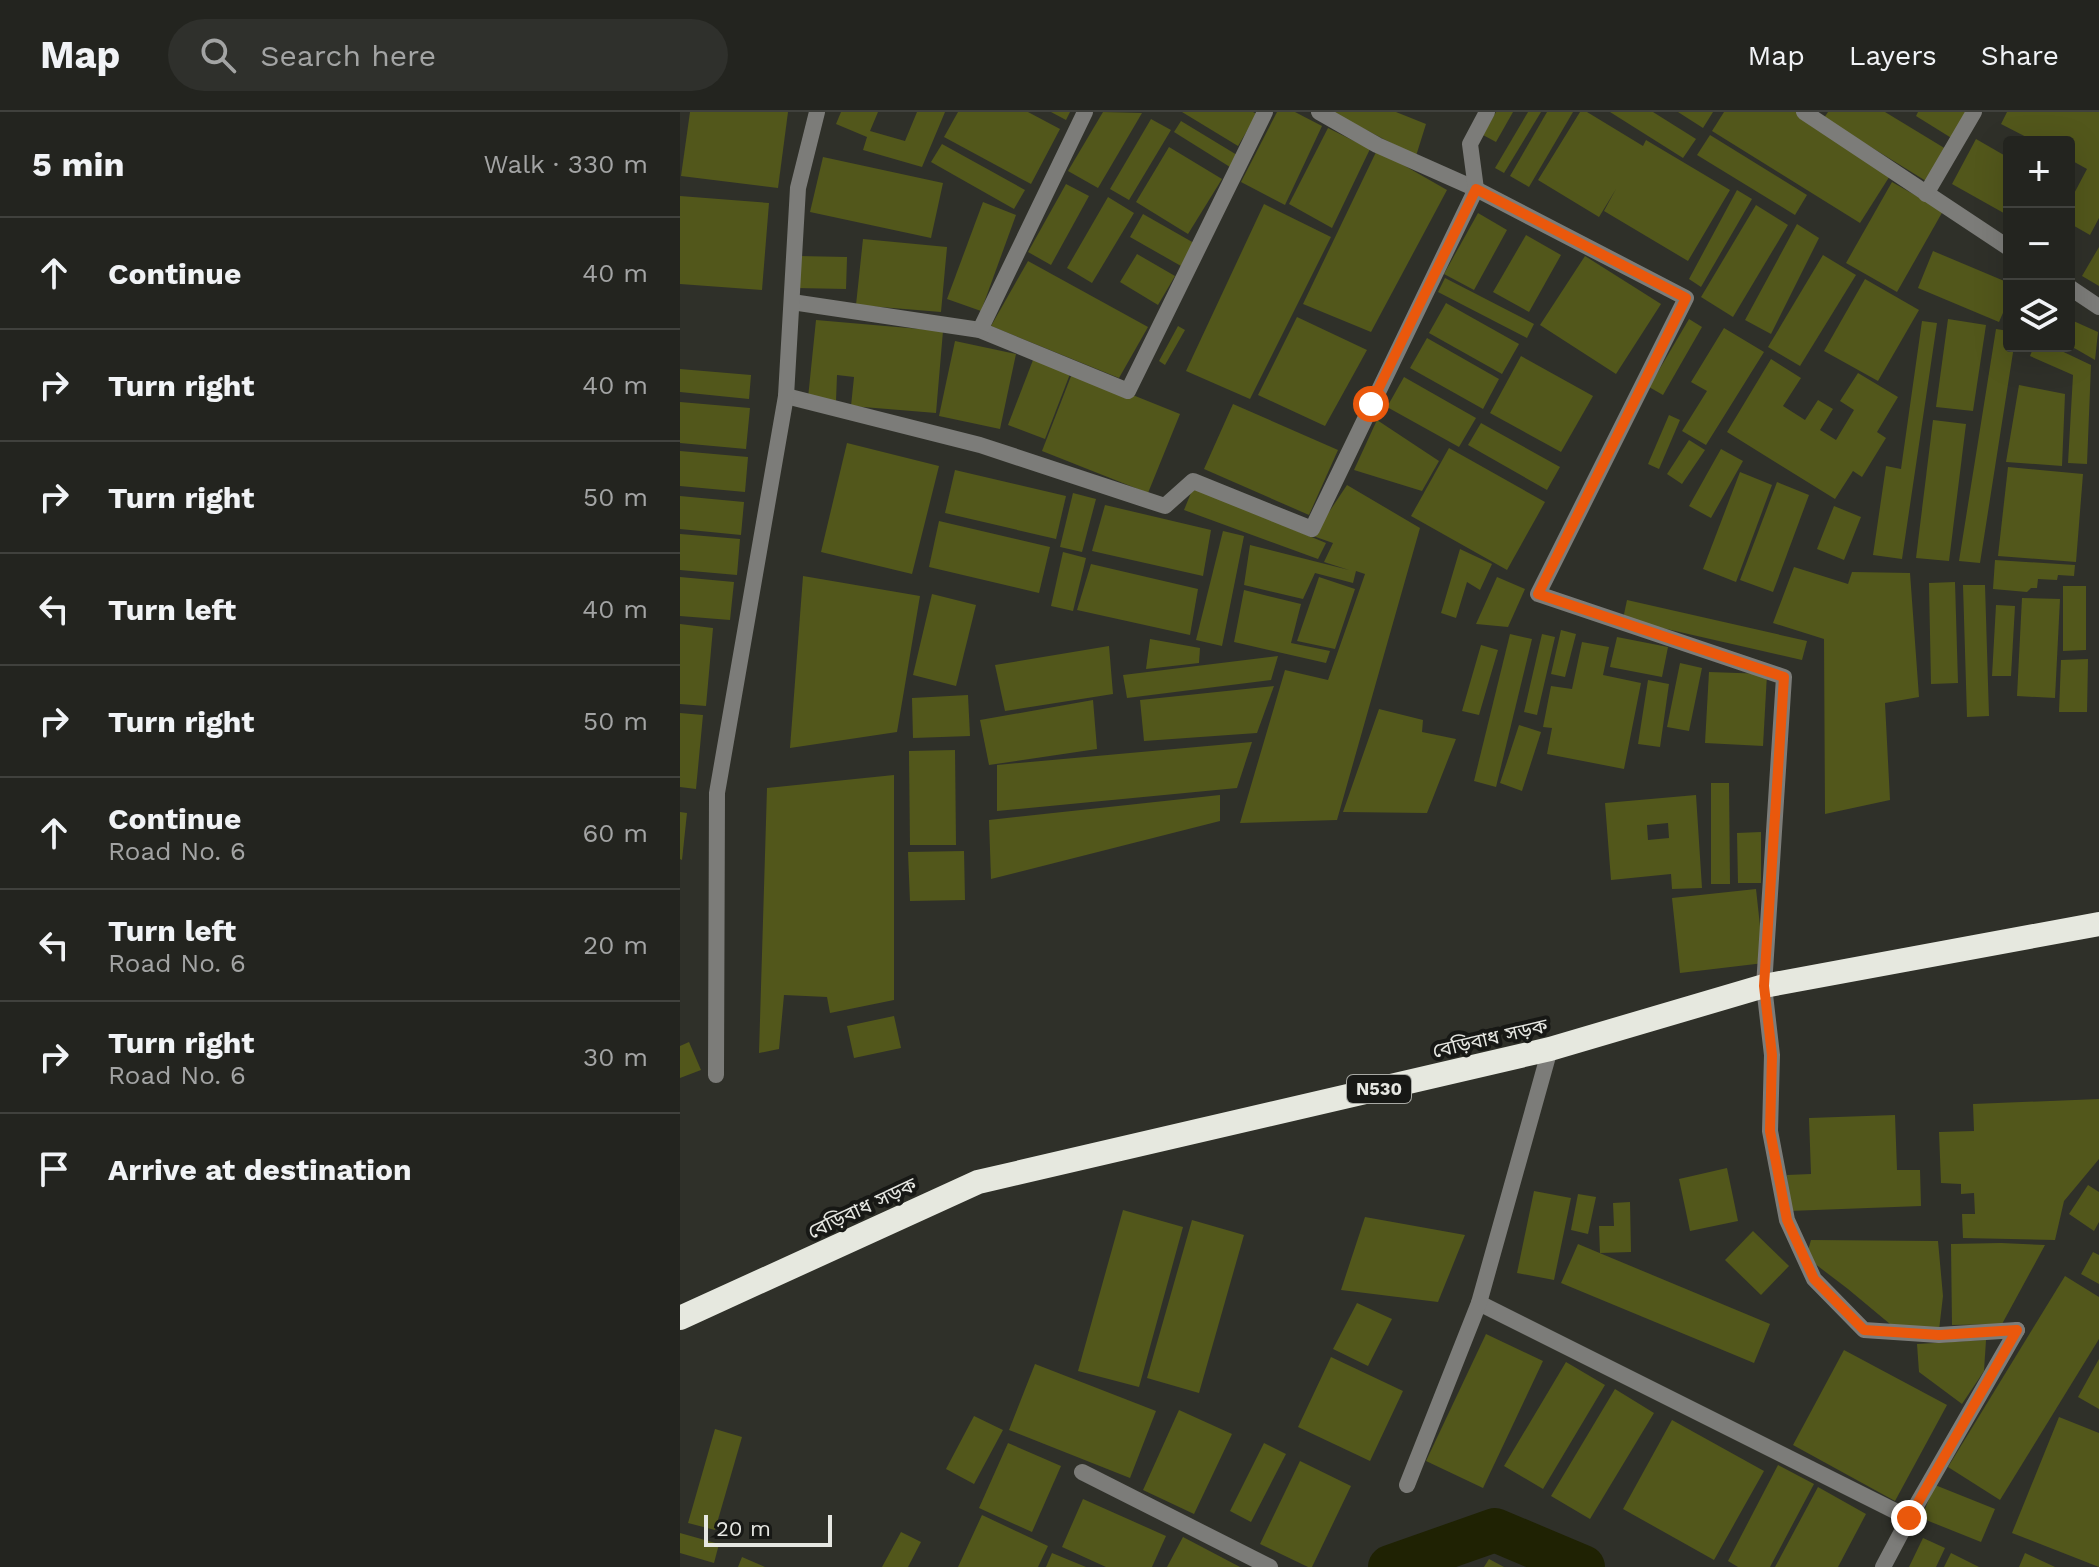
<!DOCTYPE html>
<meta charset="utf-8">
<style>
:root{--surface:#23241f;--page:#2f302c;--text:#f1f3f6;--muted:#a3a4a4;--line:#40413d}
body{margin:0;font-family:"Work Sans","Noto Sans Bengali",sans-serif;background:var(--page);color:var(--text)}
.controls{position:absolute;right:24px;top:24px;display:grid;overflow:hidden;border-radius:8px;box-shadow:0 8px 32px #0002}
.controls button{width:72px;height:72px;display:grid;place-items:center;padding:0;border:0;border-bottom:2px solid var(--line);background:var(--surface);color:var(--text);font:40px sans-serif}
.scale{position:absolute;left:24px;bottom:20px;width:128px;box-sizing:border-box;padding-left:8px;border:4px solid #e6e7e2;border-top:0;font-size:22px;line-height:28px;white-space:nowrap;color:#e6e7e2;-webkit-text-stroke:6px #171815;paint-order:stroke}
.stop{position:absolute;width:24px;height:24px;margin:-18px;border:6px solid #ea580c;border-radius:50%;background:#fff}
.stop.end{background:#ea580c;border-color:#fff;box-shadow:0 2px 8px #0008}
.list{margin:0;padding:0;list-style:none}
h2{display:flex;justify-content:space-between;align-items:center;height:104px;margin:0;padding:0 32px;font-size:34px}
h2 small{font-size:26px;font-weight:400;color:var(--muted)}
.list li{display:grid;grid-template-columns:52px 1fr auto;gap:24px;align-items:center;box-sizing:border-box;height:112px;padding:0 32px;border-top:2px solid var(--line)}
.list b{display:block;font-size:30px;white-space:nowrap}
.list p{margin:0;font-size:26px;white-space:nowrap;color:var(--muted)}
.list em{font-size:26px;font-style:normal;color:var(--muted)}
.icon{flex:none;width:44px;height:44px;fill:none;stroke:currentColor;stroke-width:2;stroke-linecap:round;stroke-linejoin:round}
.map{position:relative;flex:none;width:1419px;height:1455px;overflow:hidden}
header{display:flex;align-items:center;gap:48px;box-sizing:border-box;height:112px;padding:0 40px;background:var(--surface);border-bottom:2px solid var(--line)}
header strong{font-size:38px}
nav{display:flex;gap:44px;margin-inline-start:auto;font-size:28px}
.search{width:560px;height:72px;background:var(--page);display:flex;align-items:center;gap:20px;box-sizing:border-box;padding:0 28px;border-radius:44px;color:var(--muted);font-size:30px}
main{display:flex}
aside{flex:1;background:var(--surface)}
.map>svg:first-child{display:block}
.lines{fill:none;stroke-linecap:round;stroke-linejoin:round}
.canal{stroke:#1f2203;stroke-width:44}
.building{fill:#52571b;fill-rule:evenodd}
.street{stroke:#7c7c79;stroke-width:16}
.highway{stroke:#e6e8df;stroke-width:24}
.route{stroke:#ea580c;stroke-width:10}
.labels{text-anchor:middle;stroke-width:8;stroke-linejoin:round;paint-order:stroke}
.shield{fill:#171815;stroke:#a8a9a4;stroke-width:2}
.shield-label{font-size:18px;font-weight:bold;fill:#e6e7e2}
.street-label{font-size:20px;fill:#e6e7e2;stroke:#171815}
</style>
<header>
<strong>Map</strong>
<div class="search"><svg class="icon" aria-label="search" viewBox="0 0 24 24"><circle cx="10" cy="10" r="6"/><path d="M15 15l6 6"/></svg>Search here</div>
<nav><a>Map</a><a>Layers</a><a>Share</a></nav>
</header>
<main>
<aside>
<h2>5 min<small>Walk · 330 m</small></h2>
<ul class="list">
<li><svg class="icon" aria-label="ahead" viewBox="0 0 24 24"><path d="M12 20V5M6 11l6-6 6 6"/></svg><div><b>Continue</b></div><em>40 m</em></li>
<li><svg class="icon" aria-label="right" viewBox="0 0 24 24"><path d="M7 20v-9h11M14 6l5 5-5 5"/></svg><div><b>Turn right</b></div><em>40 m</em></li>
<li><svg class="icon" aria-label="right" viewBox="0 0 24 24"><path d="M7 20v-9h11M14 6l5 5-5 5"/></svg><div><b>Turn right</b></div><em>50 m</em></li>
<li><svg class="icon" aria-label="left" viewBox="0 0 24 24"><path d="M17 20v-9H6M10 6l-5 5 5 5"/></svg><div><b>Turn left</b></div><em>40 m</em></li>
<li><svg class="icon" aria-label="right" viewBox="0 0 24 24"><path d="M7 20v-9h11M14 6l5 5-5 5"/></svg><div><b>Turn right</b></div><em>50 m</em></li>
<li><svg class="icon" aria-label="ahead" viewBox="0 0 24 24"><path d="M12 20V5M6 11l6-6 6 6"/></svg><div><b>Continue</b><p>Road No. 6</p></div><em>60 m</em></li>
<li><svg class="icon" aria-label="left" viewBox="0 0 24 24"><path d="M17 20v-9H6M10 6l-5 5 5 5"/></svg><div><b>Turn left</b><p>Road No. 6</p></div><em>20 m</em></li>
<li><svg class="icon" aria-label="right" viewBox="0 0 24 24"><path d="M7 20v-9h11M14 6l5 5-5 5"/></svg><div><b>Turn right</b><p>Road No. 6</p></div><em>30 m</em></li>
<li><svg class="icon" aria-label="arrive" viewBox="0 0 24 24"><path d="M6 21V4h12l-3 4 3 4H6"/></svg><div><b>Arrive at destination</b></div></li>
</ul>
</aside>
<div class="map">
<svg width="1419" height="1455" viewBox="0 0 1419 1455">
<rect width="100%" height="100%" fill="#2f3029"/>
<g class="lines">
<polyline class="canal" points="710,1455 815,1418 903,1455"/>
</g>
<g class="building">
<polygon points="10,0 108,0 98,76 1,64"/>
<polygon points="161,0 198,0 190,19 225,29 237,0 265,0 242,55 183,38 187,25 156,12"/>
<polygon points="278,0 348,0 380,17 351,72 264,25"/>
<polygon points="371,0 390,0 386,8"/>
<polygon points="423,0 462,1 418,76 388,59"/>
<polygon points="502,0 573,0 577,2 558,34"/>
<polygon points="597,0 615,0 642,14 605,93 561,70"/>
<polygon points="652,0 716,0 746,12 736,44"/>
<polygon points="816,0 833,0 816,30 803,23"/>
<polygon points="848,0 861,0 824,61 815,56"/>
<polygon points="867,0 893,0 849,75 830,64"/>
<polygon points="900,0 907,0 963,34 966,28 1050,78 1008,149 924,99 936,77 919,105 858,68"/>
<polygon points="930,0 973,0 1016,27 1003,46"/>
<polygon points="998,0 1033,0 1023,16"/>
<polygon points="1044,0 1118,0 1213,59 1180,111 1032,19"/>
<polygon points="1148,0 1205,0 1266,37 1246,69 1144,6"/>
<polygon points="1238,0 1289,0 1273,27 1236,4"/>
<polygon points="1327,0 1419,0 1419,106 1410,123 1389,111 1389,91 1407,57 1389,47 1389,30 1356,30 1321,12"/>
<polygon points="471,7 491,18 449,88 430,77"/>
<polygon points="501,9 557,43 550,55 494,20"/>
<polygon points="648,16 690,37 652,116 609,92"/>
<polygon points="1030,23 1127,83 1115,103 1017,43"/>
<polygon points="1296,27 1329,46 1329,104 1272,72"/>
<polygon points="262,32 345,78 334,97 251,50"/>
<polygon points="489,35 542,67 508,122 456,90"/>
<polygon points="697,38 767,78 691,220 623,192"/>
<polygon points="143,45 263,71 251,126 130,100"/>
<polygon points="1212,70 1263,99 1217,180 1166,151"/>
<polygon points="386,72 409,84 371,153 348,140"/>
<polygon points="1057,78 1072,87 1021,175 1009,167"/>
<polygon points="0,84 89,91 82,178 0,172"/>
<polygon points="428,85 454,101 412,171 387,156"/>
<polygon points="303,90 336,103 301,199 267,187"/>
<polygon points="584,92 651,125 570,287 506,259"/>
<polygon points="1076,93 1108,113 1053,205 1021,185"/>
<polygon points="798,101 827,118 794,178 764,162"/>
<polygon points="463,102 514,131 501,154 450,125"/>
<polygon points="1117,112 1139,126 1091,222 1065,208"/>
<polygon points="846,123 881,143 849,200 813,180"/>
<polygon points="183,127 267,135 261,200 176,193"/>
<polygon points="1419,135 1419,174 1402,164"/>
<polygon points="1253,139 1329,171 1329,187 1319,210 1238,176"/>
<polygon points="457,142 495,164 478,193 440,170"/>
<polygon points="1143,143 1176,163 1120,254 1088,235"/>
<polygon points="118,144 167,145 166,177 116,176"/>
<polygon points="905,144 981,192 936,262 860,213"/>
<polygon points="348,149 468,215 439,266 311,214"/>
<polygon points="765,166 854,212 847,226 758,180"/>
<polygon points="1185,167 1239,198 1198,269 1144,239"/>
<polygon points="766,191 839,232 822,262 749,221"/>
<polygon points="617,205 687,238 645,314 578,283"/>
<polygon points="1009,207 1022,215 983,283 969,275"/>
<polygon points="1268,207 1306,213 1293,299 1256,295"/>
<polygon points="1389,207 1418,220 1415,248 1389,233"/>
<polygon points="136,208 263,219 256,301 171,294 174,265 157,263 156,289 128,286"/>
<polygon points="1242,209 1257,211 1222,447 1193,443 1206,354 1221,357"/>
<polygon points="498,214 505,218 485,253 479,249"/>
<polygon points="1044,216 1084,240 1026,333 1002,319 1027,279 1011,270"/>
<polygon points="1316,217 1329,219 1329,234 1334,234 1300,451 1279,449"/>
<polygon points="747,226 819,267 803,297 730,256"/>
<polygon points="275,229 336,242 320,317 259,304"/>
<polygon points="1354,234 1371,234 1411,253 1407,352 1388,351 1393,263 1350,244"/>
<polygon points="841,244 913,284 881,340 810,301"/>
<polygon points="1091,247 1121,266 1103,294 1125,308 1138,288 1153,297 1140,318 1156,328 1174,298 1160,289 1178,261 1218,285 1197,320 1206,326 1182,365 1173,359 1155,387 1047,320"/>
<polygon points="353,248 390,262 365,327 328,313"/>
<polygon points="0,257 71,263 69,287 0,280"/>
<polygon points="393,259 500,302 468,381 362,339"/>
<polygon points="724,265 796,306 779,335 707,295"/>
<polygon points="1339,273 1385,282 1382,354 1326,350"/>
<polygon points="0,290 70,296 66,337 0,331"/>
<polygon points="553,292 658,338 629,403 524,357"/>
<polygon points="989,303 1000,308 979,357 968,352"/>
<polygon points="697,308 759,349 742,379 674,358"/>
<polygon points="1253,308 1286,312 1269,449 1236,446"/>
<polygon points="801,311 880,355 867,378 788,333"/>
<polygon points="1009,328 1025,338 1002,372 987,362"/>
<polygon points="167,331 259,354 232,462 141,440"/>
<polygon points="769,336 865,390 827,458 731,404"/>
<polygon points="1041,337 1063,349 1031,406 1009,394"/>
<polygon points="0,339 68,345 65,380 0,374"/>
<polygon points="1328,355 1403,362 1396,450 1318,444"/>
<polygon points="275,358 386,384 376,427 265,401"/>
<polygon points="1060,360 1092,373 1056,470 1023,457"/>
<polygon points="1097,370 1129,383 1093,480 1060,468"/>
<polygon points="667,373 740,416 657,708 560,711 605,558 648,568 685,462 676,459 673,471 635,461 623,487 564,473 570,433 669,458 644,450 653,431 633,424"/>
<polygon points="513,376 646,431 638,447 504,398"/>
<polygon points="393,381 416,387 402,440 380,435"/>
<polygon points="0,384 64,390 61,423 0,417"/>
<polygon points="425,393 531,418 523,464 412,439"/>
<polygon points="1154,394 1181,405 1164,448 1137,437"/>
<polygon points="259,409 370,435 359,481 249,455"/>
<polygon points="543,419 564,424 542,534 516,528"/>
<polygon points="0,422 60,427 57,463 0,458"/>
<polygon points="780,437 812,452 800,478 787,470 776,506 761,501"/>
<polygon points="383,440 406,446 393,499 371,494"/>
<polygon points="1315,448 1395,453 1394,464 1378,463 1377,468 1358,467 1357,476 1351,476 1347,480 1313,477"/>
<polygon points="411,452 518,477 510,523 397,498"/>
<polygon points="1114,455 1168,472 1172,460 1230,461 1239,585 1205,591 1210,688 1145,702 1144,527 1093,511"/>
<polygon points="123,464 240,484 217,620 110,636"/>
<polygon points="0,465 54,470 50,508 0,504"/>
<polygon points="639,465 675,477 655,537 617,529"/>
<polygon points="817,465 845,477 828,515 796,512"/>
<polygon points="1275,470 1278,571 1251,572 1249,471"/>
<polygon points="1283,473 1305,473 1309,604 1287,605"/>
<polygon points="1383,474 1406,474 1406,538 1383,539"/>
<polygon points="564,478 621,492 611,531 650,539 646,551 554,530"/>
<polygon points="252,482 296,493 276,574 233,563"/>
<polygon points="1342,486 1380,487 1375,586 1337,584"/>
<polygon points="947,488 1127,529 1122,548 943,507"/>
<polygon points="1316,493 1335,494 1331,564 1312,564"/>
<polygon points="0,512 33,516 26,594 0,592"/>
<polygon points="881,518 896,522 885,565 871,562"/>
<polygon points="830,522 852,527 816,675 794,669"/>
<polygon points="862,522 875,525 857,603 844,600"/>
<polygon points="937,525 988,535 982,565 930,555"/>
<polygon points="470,527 520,536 519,551 466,557"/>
<polygon points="902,530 929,535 923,563 961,571 944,657 867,642 872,616 863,615 871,574 892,577"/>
<polygon points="801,533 818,538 799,603 782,599"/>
<polygon points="429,534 433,582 325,599 315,553"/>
<polygon points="598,544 591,568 447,586 443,563"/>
<polygon points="1408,547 1407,600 1379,600 1381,548"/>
<polygon points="1000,551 1022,556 1009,619 987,615"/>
<polygon points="1029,560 1087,562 1083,634 1025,631"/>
<polygon points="968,568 989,572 980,635 958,632"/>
<polygon points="594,574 577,621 464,629 460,588"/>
<polygon points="288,583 290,624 233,626 232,586"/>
<polygon points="413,588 417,637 309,653 300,608"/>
<polygon points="699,597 743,608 742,620 776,627 747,701 663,700"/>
<polygon points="0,601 23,603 16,677 0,675"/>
<polygon points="839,613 861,620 842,679 820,671"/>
<polygon points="572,630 557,676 317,699 317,653"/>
<polygon points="275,638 276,733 230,733 229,639"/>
<polygon points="214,663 214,888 150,901 147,885 104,883 99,937 79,941 87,676"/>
<polygon points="1031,671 1049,671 1050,772 1031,772"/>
<polygon points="540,683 540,709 311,767 309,708"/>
<path d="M1016 683 1022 776 992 777 991 762 931 768 925 691ZM988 711 989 726 968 728 967 713Z"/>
<polygon points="0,700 7,701 2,748 0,747"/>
<polygon points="1081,720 1081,771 1058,771 1057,721"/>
<polygon points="284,739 285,788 230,789 228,740"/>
<polygon points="1076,777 1084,851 1000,861 992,786"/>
<polygon points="214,904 221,936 174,946 167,914"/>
<polygon points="9,930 21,958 0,966 0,934"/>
<polygon points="1419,987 1419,1047 1384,1089 1375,1128 1283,1126 1282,1102 1295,1102 1294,1081 1281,1082 1281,1072 1261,1071 1259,1020 1294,1019 1293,992"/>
<polygon points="1215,1003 1217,1058 1240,1058 1241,1094 1109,1099 1107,1063 1131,1062 1129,1006"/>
<polygon points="1047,1056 1058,1109 1010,1119 999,1067"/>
<polygon points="1408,1073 1419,1080 1419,1110 1414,1119 1389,1102"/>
<polygon points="854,1079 891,1086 874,1168 837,1161"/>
<polygon points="898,1082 916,1085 908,1122 891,1118"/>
<polygon points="950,1090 951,1140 920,1141 919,1114 934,1114 933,1091"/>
<polygon points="443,1098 503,1115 459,1275 398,1259"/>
<polygon points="685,1105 785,1123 758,1190 661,1178"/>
<polygon points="512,1108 564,1123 519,1281 467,1266"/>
<polygon points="1073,1119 1109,1154 1081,1183 1045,1148"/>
<polygon points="1131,1128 1258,1129 1263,1184 1259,1218 1216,1217 1168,1177 1126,1145"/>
<polygon points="1321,1131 1365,1133 1322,1212 1272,1213 1271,1132"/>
<polygon points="898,1132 1090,1212 1074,1251 881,1171"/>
<polygon points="1413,1140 1419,1143 1419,1172 1401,1162"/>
<polygon points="1385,1164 1419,1185 1419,1227 1320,1388 1268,1355"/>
<polygon points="677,1191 712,1207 688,1254 653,1237"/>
<polygon points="806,1222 863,1249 803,1376 746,1349"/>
<polygon points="1306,1228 1304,1259 1282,1292 1239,1260 1237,1232"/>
<polygon points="1164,1238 1267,1293 1215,1389 1113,1333"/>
<polygon points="651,1245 723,1279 690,1349 618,1315"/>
<polygon points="1419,1247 1419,1297 1398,1285"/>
<polygon points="886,1250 925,1273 863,1377 824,1354"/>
<polygon points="355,1252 476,1299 450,1366 329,1318"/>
<polygon points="935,1277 974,1301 910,1407 871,1384"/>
<polygon points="499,1298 552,1322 514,1402 463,1378"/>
<polygon points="294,1304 323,1318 294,1372 266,1357"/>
<polygon points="1379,1305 1419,1321 1419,1455 1332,1421"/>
<polygon points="992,1308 1084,1359 1034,1448 943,1397"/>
<polygon points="35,1317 62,1325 35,1418 8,1411"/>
<polygon points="328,1331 381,1354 352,1420 299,1396"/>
<polygon points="584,1331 606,1342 571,1410 550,1399"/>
<polygon points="620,1349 671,1374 632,1455 628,1455 580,1432"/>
<polygon points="1098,1353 1134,1372 1090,1455 1058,1455 1048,1449"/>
<polygon points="1255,1373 1315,1397 1301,1430 1241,1406"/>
<polygon points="1138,1375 1186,1402 1158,1455 1095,1455"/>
<polygon points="403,1387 486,1424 472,1455 426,1455 382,1435"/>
<polygon points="302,1403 368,1434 358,1455 278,1455"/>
<polygon points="221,1420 241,1430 228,1455 202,1455"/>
<polygon points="0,1421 39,1432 34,1451 0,1441"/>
<polygon points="503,1425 560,1455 487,1455"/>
<polygon points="1243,1426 1265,1436 1256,1455 1229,1455"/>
<polygon points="372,1441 406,1455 366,1455"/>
<polygon points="1271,1441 1299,1455 1264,1455"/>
<polygon points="1345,1441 1375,1455 1339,1455"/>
<polygon points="62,1445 85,1455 58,1455"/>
<polygon points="809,1447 824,1455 804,1455"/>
</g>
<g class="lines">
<g class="street">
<polyline points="639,0 697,33 796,77 1006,186 858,482 1104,565 1084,874 1092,943 1090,1019 1107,1108 1134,1167 1184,1218 1259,1223 1337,1218"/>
<polyline points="1124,0 1329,136"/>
<polyline points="1246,82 1294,0"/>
<polyline points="1389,175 1419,195"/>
<polyline points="112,190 300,218 448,279 585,0"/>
<polyline points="300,218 405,0"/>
<polyline points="106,284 300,333 485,394 513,369 632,417 796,77 790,32 807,0"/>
<polyline points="36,963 37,681 106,284 118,76 137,0"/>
<polyline points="799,1191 1229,1406"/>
<polyline points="402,1360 590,1455"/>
<polyline points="727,1373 799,1191 870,937"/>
<polyline points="1203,1455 1229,1406 1337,1218"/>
</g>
<polyline class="highway" points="0,1206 298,1070 870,937 1084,874 1419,812"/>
</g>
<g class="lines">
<polyline class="route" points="691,292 796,77 1006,186 858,482 1104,565 1084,874 1092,943 1090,1019 1107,1108 1134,1167 1184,1218 1259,1223 1337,1218 1229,1406"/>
</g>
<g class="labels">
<rect class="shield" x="667" y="963" width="64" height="28" rx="6"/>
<g class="shield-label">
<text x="699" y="983">N530</text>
</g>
<g class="street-label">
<text transform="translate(810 926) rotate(-13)" y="7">বেড়িবাধ সড়ক</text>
<text transform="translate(182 1096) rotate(-25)" y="7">বেড়িবাধ সড়ক</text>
</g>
</g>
</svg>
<div class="controls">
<button>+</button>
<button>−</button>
<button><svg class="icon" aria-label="layers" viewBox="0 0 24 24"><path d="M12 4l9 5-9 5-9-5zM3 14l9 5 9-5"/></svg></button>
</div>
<div class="scale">20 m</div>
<div class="stop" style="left:691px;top:292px"></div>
<div class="stop end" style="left:1229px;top:1406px"></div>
</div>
</main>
